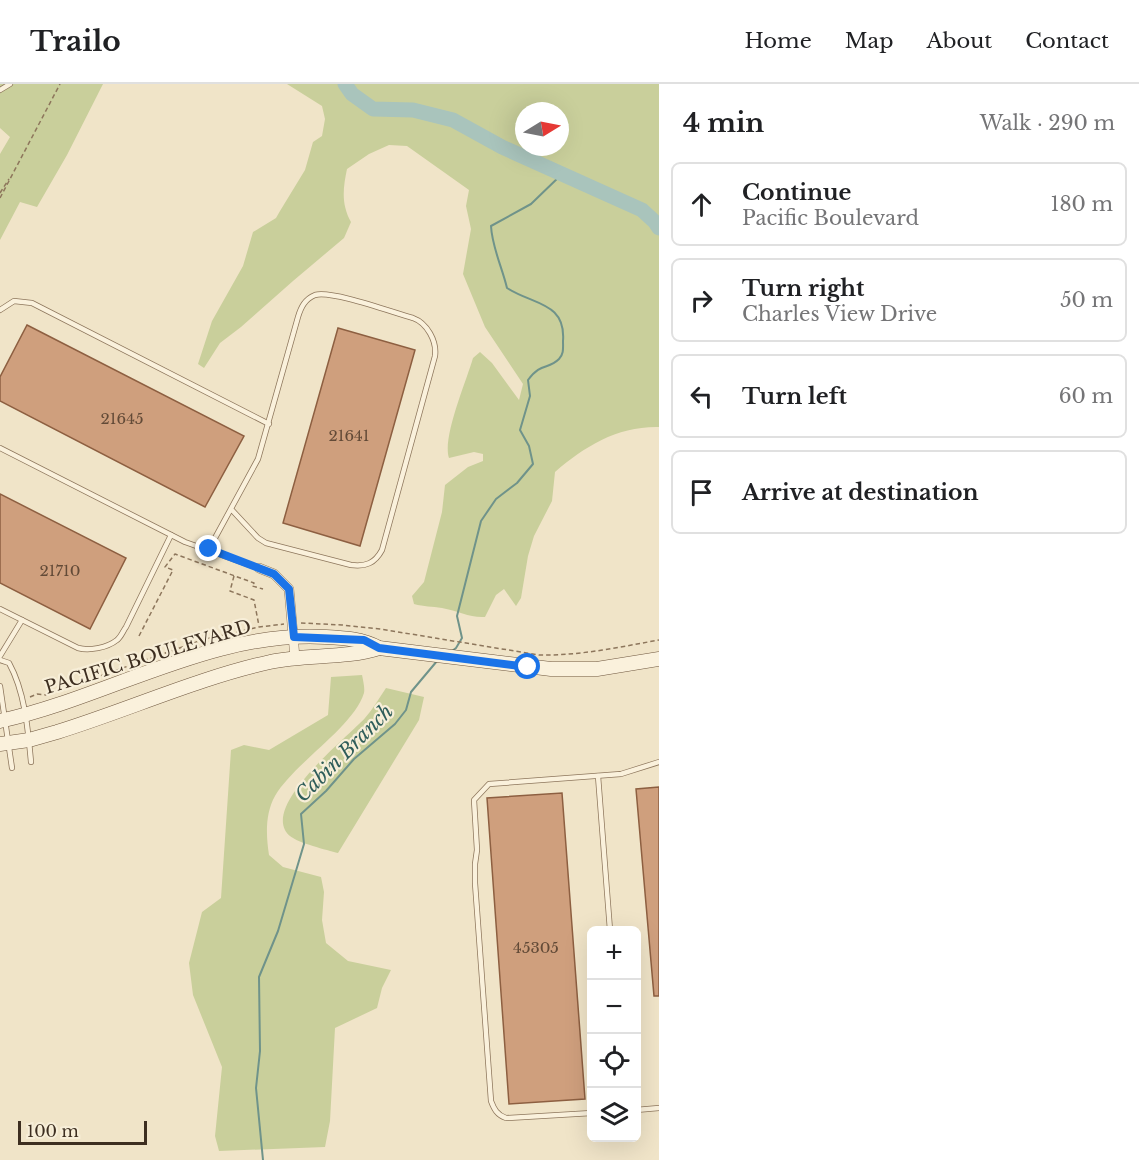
<!DOCTYPE html>
<meta charset="utf-8">
<style>
:root{--surface:#fff;--page:#f2f2f2;--text:#202124;--muted:#757577;--line:#e0e0e0}
body{margin:0;font-family:"Libre Baskerville",serif;background:var(--page);color:var(--text)}
.controls{position:absolute;right:18px;bottom:18px;display:grid;overflow:hidden;border-radius:9px;box-shadow:0 6px 24px #0002}
.controls button{width:54px;height:54px;display:grid;place-items:center;padding:0;border:0;border-bottom:2px solid var(--line);background:var(--surface);color:var(--text);font:30px sans-serif}
.compass{position:absolute;left:515px;top:18px;width:54px;height:54px;border-radius:50%;background:var(--surface);box-shadow:0 6px 24px #0002;rotate:80deg}
.scale{position:absolute;left:18px;bottom:15px;width:129px;box-sizing:border-box;padding-left:6px;border:3px solid #3d2e20;border-top:0;font-size:16px;line-height:21px;white-space:nowrap;color:#3d2e20;-webkit-text-stroke:4px #f7eed8;paint-order:stroke}
.stop{position:absolute;width:18px;height:18px;margin:-14px;border:4px solid #1a73e8;border-radius:50%;background:#fff}
.stop.end{background:#1a73e8;border-color:#fff;box-shadow:0 2px 6px #0008}
.list{margin:0;padding:0;list-style:none}
h2{display:flex;justify-content:space-between;align-items:center;height:78px;margin:0;padding:0 24px;font-size:26px}
h2 small{font-size:20px;font-weight:400;color:var(--muted)}
.list li{display:grid;grid-template-columns:39px 1fr auto;gap:18px;align-items:center;box-sizing:border-box;height:84px;margin:0 12px 12px;padding:0 12px;border:2px solid var(--line);border-radius:9px}
.list b{display:block;font-size:22px;white-space:nowrap}
.list p{margin:0;font-size:20px;white-space:nowrap;color:var(--muted)}
.list em{font-size:20px;font-style:normal;color:var(--muted)}
.icon{flex:none;width:33px;height:33px;fill:none;stroke:currentColor;stroke-width:2;stroke-linecap:round;stroke-linejoin:round}
.map{position:relative;flex:none;width:659px;height:1076px;overflow:hidden}
header{display:flex;align-items:center;gap:36px;box-sizing:border-box;height:84px;padding:0 30px;background:var(--surface);border-bottom:2px solid var(--line)}
header strong{font-size:28px}
nav{display:flex;gap:33px;margin-inline-start:auto;font-size:21px}
main{display:flex}
aside{flex:1;background:var(--surface)}
.map>svg:first-child{display:block}
.green{fill:#c9cf9b;fill-rule:evenodd}
.lines{fill:none;stroke-linecap:round;stroke-linejoin:round}
.stream{stroke:#6f938a;stroke-width:2}
.river{stroke:#a9c4bc;stroke-width:15}
.building{fill:#cf9f7d;stroke:#8d5f41;stroke-width:1.5}
.lane-casing{stroke:#8d765c;stroke-width:6}
.street-casing{stroke:#8d765c;stroke-width:10}
.secondary-casing{stroke:#6f573f;stroke-width:15}
.path{stroke:#8d765c;stroke-width:1.5;stroke-dasharray:4.5 3;stroke-linecap:butt}
.lane{stroke:#faf1dc;stroke-width:4.5}
.street{stroke:#faf1dc;stroke-width:9}
.secondary{stroke:#faf1dc;stroke-width:14}
.route{stroke:#1a73e8;stroke-width:8}
.labels{text-anchor:middle;stroke-width:4.5;stroke-linejoin:round;paint-order:stroke}
.number-label{font-size:15px;fill:#624a37}
.street-label{font-size:18px;fill:#3d2e20;stroke:#f7eed8}
.water-label{font-size:20px;font-style:italic;fill:#2f5d5a;stroke:#f7eed8}
</style>
<header>
<strong>Trailo</strong>
<nav><a>Home</a><a>Map</a><a>About</a><a>Contact</a></nav>
</header>
<main>
<div class="map">
<svg width="659" height="1076" viewBox="0 0 659 1076">
<rect width="100%" height="100%" fill="#f0e4c8"/>
<g class="green">
<polygon points="0,0 103,0 67,71 37,123 20,118 0,156 0,70 10,53 0,44"/>
<path d="M287 0H659V343C618 342 585 362 555 388L552 417 534 452 528 472 521 514 516 522 504 505 496 511 485 533C470 534 458 527 442 524 432 522 424 523 414 520L412 512 424 498 442 428 445 401 468 383 483 377V370L474 368 449 374C442 354 466 298 473 274L480 268 492 279 519 316 523 300 485 243 463 190 471 145 466 122 469 106 407 62 389 61 369 70 347 85C343 104 341 120 351 138L344 154 293 197 241 243 220 259 204 284 198 280 212 237 243 182 253 148 276 134 280 127 305 86 313 58 322 52 325 35 322 22ZM524 27H560V63H524Z"/>
<path d="M362 591C363 596 365 604 364 609 353 644 294 679 275 712 265 730 266 751 269 771L283 783 321 793 324 808 322 836 326 859 348 877 391 886 382 904 377 924 335 944 330 1037 325 1063 219 1067 215 1052 222 983 193 911 189 879 202 828 221 814 231 666 244 661 269 666 328 631 331 593Z"/>
<path d="M386 604 424 613 419 636 338 769C327 766 298 759 290 752 257 724 348 653 365 634 373 625 379 614 386 604Z"/>
</g>
<g class="lines">
<g class="stream">
<path d="M452 567 456 564 462 554 457 532 481 437 496 415 517 399 533 380 529 362 520 346 530 312 528 296C541 278 548 286 559 275 564 270 563 264 563 257 566 218 533 221 507 204 502 183 492 163 491 142L531 120 562 90"/>
<polyline points="263,1076 256,1004 260,967 259,893 278,847 304,760 301,730 326,707 354,675 395,640 406,626 411,608 437,577"/>
</g>
<polyline class="river" points="345,0 352,10 373,25 413,26 453,36 502,63 642,126 655,138 659,144"/>
</g>
<g class="building">
<polygon points="27,241 244,352 205,423 0,317 0,293"/>
<polygon points="338,244 415,266 360,462 283,439"/>
<polygon points="0,410 126,474 90,545 0,499"/>
<polygon points="659,703 659,912 654,912 636,705"/>
<polygon points="562,709 585,1015 509,1020 487,714"/>
</g>
<g class="lines">
<defs>
<g id="lane">
<polyline points="0,6 10,0"/>
<polyline points="0,226 14,217 32,219 269,340"/>
<polyline points="0,364 185,458 258,484"/>
<path d="M209 465 258 375 298 233C301 223 305 215 315 211 332 206 394 229 413 234 427 239 437 257 435 272L382 466C375 479 366 483 351 481L266 459 258 454 231 425"/>
<path d="M0 525 78 564C89 567 107 564 117 556 121 553 123 547 126 543L171 451"/>
<polyline points="0,572 22,536"/>
<path d="M0 576 9 579C25 608 28 646 31 678"/>
<polyline points="0,602 12,684"/>
<polyline points="598,692 610,846"/>
<polyline points="636,1026 659,1024"/>
<path d="M592 1029 506 1034C497 1031 494 1025 491 1017L475 799V780L477 766 474 716 489 700 621 690 659 678"/>
</g>
<polyline id="street" points="259,484 274,490 289,505 295,574"/>
<g id="secondary">
<path d="M0 637C109 613 212 546 326 553 345 554 362 555 379 564L551 585H597L659 575"/>
<path d="M0 660 29 656 57 648C128 626 198 594 270 578 306 570 345 575 379 564"/>
</g>
</defs>
<use href="#lane" class="lane-casing"/>
<use href="#street" class="street-casing"/>
<use href="#secondary" class="secondary-casing"/>
<g class="path">
<polyline points="0,109 9,95"/>
<polyline points="0,114 60,0"/>
<polyline points="234,492 230,507 254,516 259,542"/>
<path d="M301 539 342 541 380 545 539 571C579 572 620 563 659 556"/>
<polyline points="139,552 173,486 165,483 175,470 254,499 252,502 263,505"/>
<polyline points="30,613 37,610 46,611 205,555 259,543 284,540"/>
</g>
<use href="#lane" class="lane"/>
<use href="#street" class="street"/>
<use href="#secondary" class="secondary"/>
</g>
<g class="lines">
<polyline class="route" points="209,465 274,490 289,505 294,553 364,556 379,564 528,583"/>
</g>
<g class="labels">
<g class="number-label">
<text x="122" y="340">21645</text>
<text x="349" y="357">21641</text>
<text x="60" y="492">21710</text>
<text x="536" y="869">45305</text>
</g>
<g class="street-label">
<text transform="translate(148 573) rotate(-17)" y="6">PACIFIC BOULEVARD</text>
</g>
<g class="water-label">
<text transform="translate(344 669) rotate(-45)" y="7">Cabin Branch</text>
</g>
</g>
</svg>
<div class="controls">
<button>+</button>
<button>−</button>
<button><svg class="icon" aria-label="locate" viewBox="0 0 24 24"><circle cx="12" cy="12" r="6"/><path d="M12 2v4M12 18v4M2 12h4M18 12h4"/></svg></button>
<button><svg class="icon" aria-label="layers" viewBox="0 0 24 24"><path d="M12 4l9 5-9 5-9-5zM3 14l9 5 9-5"/></svg></button>
</div>
<svg class="compass" viewBox="-18 -18 36 36"><path d="M0-13l5 13h-10z" fill="#e53935"/><path d="M0 13l5-13h-10z" fill="#757577"/></svg>
<div class="scale">100 m</div>
<div class="stop" style="left:528px;top:583px"></div>
<div class="stop end" style="left:209px;top:465px"></div>
</div>
<aside>
<h2>4 min<small>Walk · 290 m</small></h2>
<ul class="list">
<li><svg class="icon" aria-label="ahead" viewBox="0 0 24 24"><path d="M12 20V5M6 11l6-6 6 6"/></svg><div><b>Continue</b><p>Pacific Boulevard</p></div><em>180 m</em></li>
<li><svg class="icon" aria-label="right" viewBox="0 0 24 24"><path d="M7 20v-9h11M14 6l5 5-5 5"/></svg><div><b>Turn right</b><p>Charles View Drive</p></div><em>50 m</em></li>
<li><svg class="icon" aria-label="left" viewBox="0 0 24 24"><path d="M17 20v-9H6M10 6l-5 5 5 5"/></svg><div><b>Turn left</b></div><em>60 m</em></li>
<li><svg class="icon" aria-label="arrive" viewBox="0 0 24 24"><path d="M6 21V4h12l-3 4 3 4H6"/></svg><div><b>Arrive at destination</b></div></li>
</ul>
</aside>
</main>
